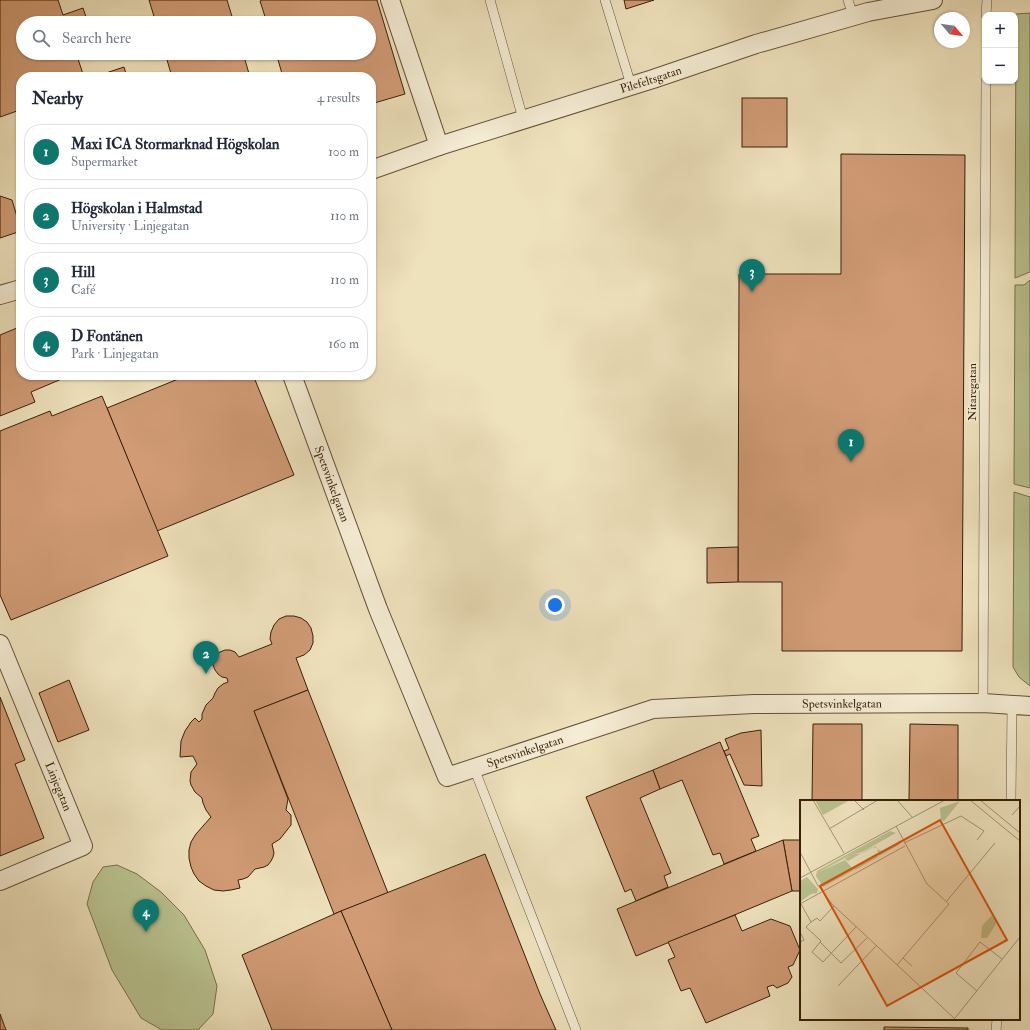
<!DOCTYPE html>
<meta charset="utf-8">
<style>
:root{--surface:#fff;--page:#f6f6f7;--text:#1f2937;--muted:#747a83;--line:#e0e1e3;--accent:#0f766e}
body{margin:0;font-family:"IM FELL Double Pica",serif;background:var(--page);color:var(--text)}
.controls{position:absolute;right:12px;top:12px;display:grid;overflow:hidden;border-radius:8px;box-shadow:0 1px 3px #0004}
.controls button{width:36px;height:36px;display:grid;place-items:center;padding:0;border:0;border-bottom:1px solid var(--line);background:var(--surface);color:var(--text);font:20px sans-serif}
.compass{position:absolute;left:934px;top:12px;width:36px;height:36px;border-radius:50%;background:var(--surface);box-shadow:0 1px 3px #0004;rotate:119deg}
.you{position:absolute;left:555px;top:605px;width:14px;height:14px;margin:-10px;border:3px solid #fff;border-radius:50%;background:#1a73e8;box-shadow:0 0 0 6px #1a73e833}
.badge{display:grid;place-items:center;width:26px;height:26px;border-radius:50%;background:var(--accent);color:#fff;font-size:13px;font-weight:700}
.pin{position:absolute;translate:-50% -33px;filter:drop-shadow(0 1px 2px #0008)}
.pin::after{content:'';position:absolute;top:21px;width:14px;height:12px;background:inherit;clip-path:polygon(0 0,100% 0,50% 100%)}
.list{margin:0;padding:0;list-style:none}
h2{display:flex;justify-content:space-between;align-items:center;height:52px;margin:0;padding:0 16px;font-size:17px}
h2 small{font-size:13px;font-weight:400;color:var(--muted)}
.list li{display:grid;grid-template-columns:26px 1fr auto;gap:12px;align-items:center;box-sizing:border-box;height:56px;margin:0 8px 8px;padding:0 8px;border:1px solid var(--line);border-radius:16px}
.list b{display:block;font-size:15px;white-space:nowrap}
.list p{margin:0;font-size:13px;white-space:nowrap;color:var(--muted)}
.list em{font-size:13px;font-style:normal;color:var(--muted)}
.icon{flex:none;width:22px;height:22px;fill:none;stroke:currentColor;stroke-width:2;stroke-linecap:round;stroke-linejoin:round}
.map{position:relative;flex:none;width:1030px;height:1030px;overflow:hidden}
.search{position:absolute;background:var(--surface);box-shadow:0 1px 3px #0004;left:16px;top:16px;width:360px;height:44px;display:flex;align-items:center;gap:10px;box-sizing:border-box;padding:0 14px;border-radius:22px;color:var(--muted);font-size:15px}
.panel{position:absolute;background:var(--surface);box-shadow:0 1px 3px #0004;left:16px;top:72px;width:360px;height:308px;border-radius:16px}
.map>svg:first-child{display:block}
.green{fill:#b9c390;stroke:#78714c}
.building{fill:#d09b75;stroke:#381f09}
.lines{fill:none;stroke-linecap:round;stroke-linejoin:round}
.service-casing{stroke:#665036;stroke-width:10}
.minor-casing{stroke:#665036;stroke-width:20}
.service{stroke:#f4ecd4;stroke-width:9}
.minor{stroke:#f4ecd4;stroke-width:18}
.labels{text-anchor:middle;stroke-width:4;stroke-linejoin:round;paint-order:stroke}
.street-label{font-size:12px;fill:#381f09;stroke:#f4ecd4}
.inset-road{fill:none;stroke:#a59475;stroke-width:1}
.view{fill:#d6530c;fill-opacity:0.15;stroke:#d6530c;stroke-width:2}
.inset-edge{fill:none;stroke:#381f09;stroke-width:2}
</style>
<div class="map">
<svg width="1030" height="1030" viewBox="0 0 1030 1030">
<rect width="100%" height="100%" fill="#eee2bd"/>
<filter id="stains"><feTurbulence type="fractalNoise" baseFrequency=".005" numOctaves="4"/><feColorMatrix values="0 0 0 0 .2 0 0 0 0 .09 0 0 0 0 .02 0 0 0 .5 -.17"/></filter>
<radialGradient id="worn" r=".72"><stop offset=".6" stop-color="#630" stop-opacity="0"/><stop offset="1" stop-color="#630" stop-opacity=".3"/></radialGradient>
<g class="green">
<polygon points="1030,13 1030,272 1015,278 1016,14"/>
<polygon points="1030,280 1030,488 1014,484 1015,285 1024,285"/>
<polygon points="1014,492 1030,497 1030,686 1019,677 1013,667"/>
<polygon points="117,865 137,874 161,892 184,915 205,950 217,986 213,1014 198,1030 162,1030 141,1018 112,970 87,904 93,882 103,867"/>
</g>
<g class="building">
<polygon points="0,0 58,0 63,15 83,8 88,23 23,23 23,53 76,53 84,77 21,77 21,121 17,111 0,117"/>
<polygon points="149,0 227,0 234,23 156,23"/>
<polygon points="262,0 377,0 405,94 371,104 371,77 283,77 276,53 369,53 369,23 267,23 260,1"/>
<polygon points="624,0 654,0 626,9"/>
<polygon points="165,53 243,53 250,77 172,77"/>
<polygon points="124,67 127,77 94,77"/>
<rect x="742" y="98" width="45" height="49"/>
<polygon points="841,154 965,155 962,651 782,651 782,582 738,582 739,274 841,274"/>
<polygon points="0,196 12,200 21,230 21,231 0,238"/>
<polygon points="17,328 21,336 21,375 71,375 31,392 35,402 0,416 0,335"/>
<polygon points="188,375 253,375 294,475 157,531 107,408"/>
<polygon points="102,396 168,556 11,620 0,595 0,431 50,411 52,416"/>
<polygon points="738,547 738,582 707,583 707,548"/>
<polygon points="286,616 294,616 301,618 307,622 311,628 313,636 313,643 310,650 304,655 296,658 308,690 254,711 288,799 286,810 291,815 291,825 280,839 272,844 274,853 273,857 271,861 268,865 264,867 255,869 248,877 243,879 238,880 240,888 231,890 223,891 214,890 206,886 199,881 194,874 191,867 189,858 189,850 191,842 196,834 211,817 206,810 203,803 202,798 195,792 191,785 190,781 191,772 197,764 193,756 180,757 181,741 185,731 191,722 195,718 199,722 202,719 202,714 206,705 213,698 215,693 218,688 223,684 228,682 227,678 222,677 218,674 215,670 213,665 214,660 216,655 220,652 225,650 230,650 235,652 239,657 272,644 270,639 271,632 274,625 279,619"/>
<polygon points="69,680 89,730 58,742 39,693"/>
<polygon points="308,690 388,893 334,914 254,711"/>
<polygon points="0,697 25,760 15,764 44,838 0,856"/>
<polygon points="813,724 862,724 862,801 812,801"/>
<polygon points="910,724 958,725 958,801 909,801"/>
<polygon points="761,730 762,786 744,785 730,754 726,756 724,751 729,749 725,739 741,733"/>
<polygon points="720,742 759,836 751,839 756,851 724,864 720,853 713,855 682,780 660,789 653,770"/>
<polygon points="653,770 660,789 640,798 671,873 664,876 668,887 636,901 631,889 625,892 586,797"/>
<polygon points="783,840 801,840 801,891 792,891"/>
<polygon points="783,840 792,891 636,956 617,909"/>
<polygon points="485,854 540,994 556,1030 392,1030 341,911"/>
<polygon points="341,911 392,1030 272,1030 242,955"/>
<polygon points="735,915 742,931 771,919 790,926 800,950 793,965 788,967 792,977 788,983 777,988 773,985 767,987 770,996 706,1023 690,988 681,991 668,960 675,957 668,942"/>
<polygon points="0,1014 6,1030 0,1030"/>
<polygon points="884,1027 968,1028 968,1030 884,1030"/>
</g>
<g class="lines">
<defs>
<g id="service">
<polyline points="490,0 523,119"/>
<polyline points="605,0 631,85"/>
<polyline points="848,0 853,16"/>
<polyline points="986,15 987,0"/>
<polyline points="983,703 986,81"/>
<polyline points="474,768 576,1030"/>
<polyline points="1011,801 1012,705"/>
<polyline points="996,1030 997,1019"/>
</g>
<g id="minor">
<polyline points="390,0 439,146"/>
<path id="s1" d="M371 170 439 146 653 79 756 44 868 12 933 0"/>
<polyline points="0,295 21,289"/>
<path id="s2" d="M292 375 378 609 447 777 653 709 754 704 983 703 1030 706"/>
<path id="s3" d="M0 644 83 846 0 881"/>
</g>
</defs>
<use href="#service" class="service-casing"/>
<use href="#minor" class="minor-casing"/>
<use href="#service" class="service"/>
<use href="#minor" class="minor"/>
</g>
<g class="labels">
<g class="street-label">
<text dy="4" stroke="none"><textPath href="#s1" startOffset="294">Pilefeltsgatan</textPath></text>
<text transform="translate(972 392) rotate(-90)" y="4">Nitaregatan</text>
<text dy="4" stroke="none"><textPath href="#s2" startOffset="116">Spetsvinkelgatan</textPath></text>
<text dy="4" stroke="none"><textPath href="#s2" startOffset="837">Spetsvinkelgatan</textPath></text>
<text dy="4" stroke="none"><textPath href="#s2" startOffset="513">Spetsvinkelgatan</textPath></text>
<text dy="4" stroke="none"><textPath href="#s3" startOffset="154">Linjegatan</textPath></text>
</g>
</g>
<g transform="translate(800 800)">
<rect width="220" height="220" fill="#eee2bd"/>
<path d="M15 0H50L23 15ZM160 1 144 21 141 20 140 8ZM90 31 96 33 62 52 51 55 63 53 75 46 77 48 72 47 48 61 45 59 51 55 19 72 45 60 54 70 23 87 16 76 17 71ZM98 39 100 42 99 45 79 56 77 49 81 51 99 42ZM77 53 78 57 55 70 52 68ZM7 77 18 89 17 93 11 94 0 102V81ZM191 116 197 119 196 124 187 138H181L182 126Z" fill="#b9c390"/>
<path class="inset-road" d="M13 0 44 53M54 0 64 10M97 0 113 18M170 0 220 41M180 0 220 33M212 15 220 6M96 26 127 84 149 104 97 165M29 29 78 0M104 43 161 16 184 31 177 40M0 52 17 84 32 104 156 220M0 78 145 0M146 102 195 43M0 104 105 46M1 104 11 122 6 127 21 141 12 152 23 162 56 127M11 122 17 118 20 121 34 106M0 132 4 140 0 142M20 142 41 163 67 138M103 158 112 166M38 186 76 146M177 191 156 173 180 142 202 159M155 218 220 137"/>
<path class="view" d="M140 20 207 140 87 206 20 86Z"/>
<rect width="220" height="220" class="inset-edge"/>
</g>
<rect width="100%" height="100%" filter="url(#stains)"/>
<rect width="100%" height="100%" fill="url(#worn)"/>
</svg>
<div class="controls">
<button>+</button>
<button>−</button>
</div>
<svg class="compass" viewBox="-18 -18 36 36"><path d="M0-13l5 13h-10z" fill="#e53935"/><path d="M0 13l5-13h-10z" fill="#747a83"/></svg>
<div class="you"></div>
<div class="pin badge" style="left:851px;top:462px">1</div>
<div class="pin badge" style="left:206px;top:674px">2</div>
<div class="pin badge" style="left:752px;top:292px">3</div>
<div class="pin badge" style="left:146px;top:932px">4</div>
<div class="search"><svg class="icon" aria-label="search" viewBox="0 0 24 24"><circle cx="10" cy="10" r="6"/><path d="M15 15l6 6"/></svg>Search here</div>
<section class="panel">
<h2>Nearby<small>4 results</small></h2>
<ul class="list">
<li><span class="badge">1</span><div><b>Maxi ICA Stormarknad Högskolan</b><p>Supermarket</p></div><em>100 m</em></li>
<li><span class="badge">2</span><div><b>Högskolan i Halmstad</b><p>University · Linjegatan</p></div><em>110 m</em></li>
<li><span class="badge">3</span><div><b>Hill</b><p>Café</p></div><em>110 m</em></li>
<li><span class="badge">4</span><div><b>D Fontänen</b><p>Park · Linjegatan</p></div><em>160 m</em></li>
</ul>
</section>
</div>
